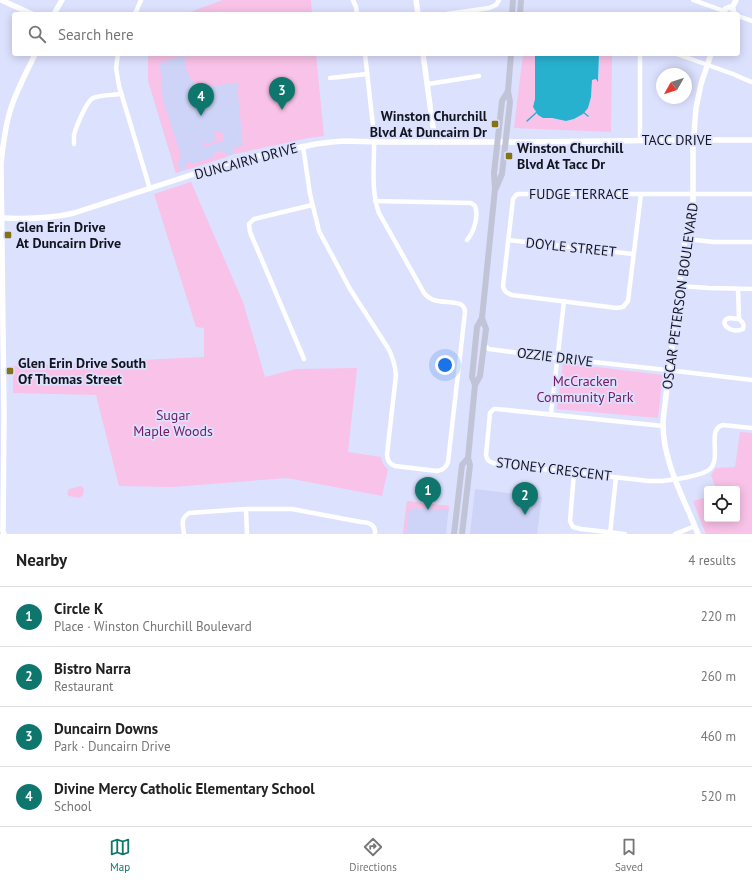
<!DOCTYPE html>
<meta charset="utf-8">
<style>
:root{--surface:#fff;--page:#f6f6f6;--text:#222;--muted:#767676;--line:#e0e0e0;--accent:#0f766e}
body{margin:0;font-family:"PT Sans",sans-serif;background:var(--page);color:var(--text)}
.controls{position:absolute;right:12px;bottom:12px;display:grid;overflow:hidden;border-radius:4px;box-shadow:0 2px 10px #0003}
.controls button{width:36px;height:36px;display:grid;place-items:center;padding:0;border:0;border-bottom:1px solid var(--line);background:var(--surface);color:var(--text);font:20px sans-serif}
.compass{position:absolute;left:656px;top:68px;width:36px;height:36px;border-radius:50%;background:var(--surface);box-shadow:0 2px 10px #0003;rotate:231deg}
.you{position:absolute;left:445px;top:365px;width:14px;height:14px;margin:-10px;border:3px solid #fff;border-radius:50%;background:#1a73e8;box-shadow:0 0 0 6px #1a73e833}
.badge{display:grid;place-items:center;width:26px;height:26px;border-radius:50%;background:var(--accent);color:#fff;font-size:13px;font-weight:700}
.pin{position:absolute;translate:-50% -33px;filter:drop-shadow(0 1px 2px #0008)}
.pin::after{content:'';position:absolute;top:21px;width:14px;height:12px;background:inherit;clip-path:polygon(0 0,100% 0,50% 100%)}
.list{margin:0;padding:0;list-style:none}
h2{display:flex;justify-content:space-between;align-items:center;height:52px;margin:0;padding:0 16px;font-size:17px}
h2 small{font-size:13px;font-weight:400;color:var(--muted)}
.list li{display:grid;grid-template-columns:26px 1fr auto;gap:12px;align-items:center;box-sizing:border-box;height:60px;padding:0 16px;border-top:1px solid var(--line)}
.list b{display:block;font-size:15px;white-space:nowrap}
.list p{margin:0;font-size:13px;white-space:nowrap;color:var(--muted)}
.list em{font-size:13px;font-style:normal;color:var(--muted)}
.icon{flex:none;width:22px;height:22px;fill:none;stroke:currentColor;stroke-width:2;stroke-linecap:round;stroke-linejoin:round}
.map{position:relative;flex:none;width:752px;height:534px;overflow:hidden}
.search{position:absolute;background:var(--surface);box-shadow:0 2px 10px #0003;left:12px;right:12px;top:12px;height:44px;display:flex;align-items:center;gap:10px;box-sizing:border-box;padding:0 14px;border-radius:4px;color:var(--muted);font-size:15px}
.sheet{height:292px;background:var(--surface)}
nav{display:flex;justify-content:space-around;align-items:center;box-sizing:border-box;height:56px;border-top:1px solid var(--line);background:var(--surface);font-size:11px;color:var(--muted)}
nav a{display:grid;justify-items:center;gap:2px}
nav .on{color:var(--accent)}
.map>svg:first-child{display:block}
.built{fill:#ced4f7}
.green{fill:#f9c2e8}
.water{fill:#28b0cf}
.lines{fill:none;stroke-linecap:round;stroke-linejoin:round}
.stream{stroke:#28b0cf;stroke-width:1.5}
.minor{stroke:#fff;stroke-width:4.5}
.tertiary{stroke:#fff;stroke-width:5.5}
.secondary{stroke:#c1c4d7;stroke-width:6}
.poi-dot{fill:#847314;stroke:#dce1fe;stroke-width:1.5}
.labels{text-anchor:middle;stroke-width:3.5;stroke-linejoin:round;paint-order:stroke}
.poi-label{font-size:14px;font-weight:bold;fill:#121420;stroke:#dce1fe;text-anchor:start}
.street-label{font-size:14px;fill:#121420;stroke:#dce1fe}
.park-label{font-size:14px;fill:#741961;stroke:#dce1fe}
</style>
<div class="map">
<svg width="752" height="534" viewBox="0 0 752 534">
<rect width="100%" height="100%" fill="#dce1fe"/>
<g class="built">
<polygon points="150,54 234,54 238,75 249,151 234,154 176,173 148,80 148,58"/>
<polygon points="475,489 542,497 537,534 470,534"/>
<polygon points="407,501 449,506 446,534 403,534"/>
</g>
<g class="green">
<polygon points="223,0 311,0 312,14 167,14 190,12"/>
<path d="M150 54H316L324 136 308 138 234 154 233 150 234 148 243 145 237 85H239V83L201 87C186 78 186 70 184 55L160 63 163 100 181 156 178 162 180 172 176 173 148 80V58Z"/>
<polygon points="523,54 535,54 535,99 533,107 538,115 543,118 552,118 567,121 574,119 582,114 591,97 592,80 596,79 598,81 599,77 599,54 612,54 611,132 514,128"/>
<polygon points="218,131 222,132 224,135 223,141 204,147 203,143 206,142 207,144 216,141 214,133"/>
<path d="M222 151H224V152L227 155V157L186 170C185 165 187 163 191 161L192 164 214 157V153Z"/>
<polygon points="191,182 243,302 265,377 296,369 357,368 348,452 381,457 383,464 388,469 382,496 287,478 173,487 119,486 96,395 13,393 13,366 204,357 204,328 196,327 154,194"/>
<polygon points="563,363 663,375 658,418 557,409"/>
<polygon points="740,432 752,433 752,534 706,534 693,501 707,497 707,519 737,519 737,489 716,489 711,475 716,468 735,467"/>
<polygon points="81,486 84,489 83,495 79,498 69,496 67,493 69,489"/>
<polygon points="407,501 449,506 449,510 441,509 438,511 438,509 423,508 423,509 414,508 414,509 411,509 408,513 406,534 403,534"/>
</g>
<polygon class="water" points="535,54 599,54 598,82 596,79 592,80 591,97 588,108 583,114 574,119 566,121 552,118 543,118 538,115 533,107 535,99"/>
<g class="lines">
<g class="stream">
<polyline points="583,112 588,116"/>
<polyline points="527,121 537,112"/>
</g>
<g class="minor">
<polyline points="353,0 356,7 357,14"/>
<polyline points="693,0 724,11"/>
<polyline points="135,14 141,0"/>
<polyline points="447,14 489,8 496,5 499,0"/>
<polyline points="738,16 752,21"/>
<polyline points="118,54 116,68 119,86 150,189"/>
<polyline points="677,54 733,74 749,81 752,82"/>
<polyline points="330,78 367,74"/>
<polyline points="428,84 479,76"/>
<polyline points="640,140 640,54"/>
<path d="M74 144C74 141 74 138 74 135 76 127 86 102 93 98 99 95 113 95 121 94"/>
<path d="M303 146 310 194 319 231 350 289 388 348C393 357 395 365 396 375L387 454C387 460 389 464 395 466L437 471C443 470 446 468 448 462L465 312C465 308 464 306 460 304 447 300 434 305 424 293L379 213C370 189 375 161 374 135L365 54"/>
<path d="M641 194 628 301 623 307 617 308 512 295C506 293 504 291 503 286L513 199 516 195 519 194H752"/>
<path d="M375 201 471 203 475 206C479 216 474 232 467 240"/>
<polyline points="685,239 714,242 752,242"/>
<polyline points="508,240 633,254"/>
<polyline points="679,286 709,288 752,289"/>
<path d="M738 289 739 319C742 322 745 324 743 329 731 335 717 322 729 318 732 318 736 319 739 319"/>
<polyline points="484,344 485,346 489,349 557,358 676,371 752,380"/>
<polyline points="304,359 250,232 249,224 254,219 312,205"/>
<polyline points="551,414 564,301"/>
<path d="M663 426 497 409H494L490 413 486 455C487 461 490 462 496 464L649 481C653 481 658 481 662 481 672 480 703 476 710 469 722 458 706 429 723 425L752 428"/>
<polyline points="574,473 570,521 573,527 581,529 625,534"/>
<polyline points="246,509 247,534"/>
<path d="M184 534C183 524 180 519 189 513L246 509H292L361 522C369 522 376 525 375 534"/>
<polyline points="610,534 616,477"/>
<polyline points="675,534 695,526"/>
</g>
<g class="tertiary">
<polyline points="1,0 32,14"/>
<polyline points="416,0 418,14"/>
<polyline points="732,8 736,0"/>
<polyline points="54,14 62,0"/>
<polyline points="724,14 725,9 730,7 733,9 734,14"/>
<polyline points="423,54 435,142"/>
<path d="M2 218C26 219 50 219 74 213L234 161 316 144 331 142 345 141 380 142H529L686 140H752"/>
<path d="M4 534 3 531 4 415 1 163C3 145 5 126 11 108 17 89 27 72 35 54"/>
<path d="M698 534C684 498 662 461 663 421L685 239 693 203V147L696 108 701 84 711 54"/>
</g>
<g class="secondary">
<polyline points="512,14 513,0"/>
<polyline points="520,14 521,0"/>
<polyline points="496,188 502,174 510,102 508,91 511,54"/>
<polyline points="475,385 472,377 477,327 482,318 495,189 494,173 502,101 508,91"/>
<polyline points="454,534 462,465 468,458"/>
<polyline points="462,534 470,465 468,458 475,385 480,376 486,329 482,318"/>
</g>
</g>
<g class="poi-dot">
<rect x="491" y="120" width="8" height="8" rx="2"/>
<rect x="505" y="152" width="8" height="8" rx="2"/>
<rect x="4" y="231" width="8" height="8" rx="2"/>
<rect x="6" y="367" width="8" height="8" rx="2"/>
</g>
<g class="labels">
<g class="poi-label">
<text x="487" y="121" text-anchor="end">Winston Churchill<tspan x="487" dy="16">Blvd At Duncairn Dr</tspan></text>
<text x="517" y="153">Winston Churchill<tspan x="517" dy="16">Blvd At Tacc Dr</tspan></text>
<text x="16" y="232">Glen Erin Drive<tspan x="16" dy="16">At Duncairn Drive</tspan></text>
<text x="18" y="368">Glen Erin Drive South<tspan x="18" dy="16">Of Thomas Street</tspan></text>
</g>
<g class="street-label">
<text x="677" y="145">TACC DRIVE</text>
<text transform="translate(246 161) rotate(-15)" y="5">DUNCAIRN DRIVE</text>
<text x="579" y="199">FUDGE TERRACE</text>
<text transform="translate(571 247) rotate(6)" y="5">DOYLE STREET</text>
<text transform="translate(680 296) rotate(-82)" y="5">OSCAR PETERSON BOULEVARD</text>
<text transform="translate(555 357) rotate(7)" y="5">OZZIE DRIVE</text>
<text transform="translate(554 469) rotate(7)" y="5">STONEY CRESCENT</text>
</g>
<g class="park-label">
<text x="585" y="386">McCracken<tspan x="585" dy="16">Community Park</tspan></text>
<text x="173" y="420">Sugar<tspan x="173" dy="16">Maple Woods</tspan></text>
</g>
</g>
</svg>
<div class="controls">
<button><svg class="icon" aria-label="locate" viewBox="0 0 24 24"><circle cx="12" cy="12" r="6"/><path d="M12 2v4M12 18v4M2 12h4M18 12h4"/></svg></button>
</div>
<svg class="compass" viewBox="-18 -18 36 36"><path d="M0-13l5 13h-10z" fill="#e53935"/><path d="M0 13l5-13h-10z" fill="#767676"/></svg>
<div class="you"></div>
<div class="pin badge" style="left:428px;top:510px">1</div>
<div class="pin badge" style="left:525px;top:515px">2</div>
<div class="pin badge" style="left:282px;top:110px">3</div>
<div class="pin badge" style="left:201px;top:116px">4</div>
<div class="search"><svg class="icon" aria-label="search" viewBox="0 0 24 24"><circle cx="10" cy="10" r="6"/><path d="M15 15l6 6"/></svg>Search here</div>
</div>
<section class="sheet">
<h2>Nearby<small>4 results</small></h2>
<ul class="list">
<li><span class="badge">1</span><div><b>Circle K</b><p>Place · Winston Churchill Boulevard</p></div><em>220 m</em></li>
<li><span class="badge">2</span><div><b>Bistro Narra</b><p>Restaurant</p></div><em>260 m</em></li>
<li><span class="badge">3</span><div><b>Duncairn Downs</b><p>Park · Duncairn Drive</p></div><em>460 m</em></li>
<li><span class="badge">4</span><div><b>Divine Mercy Catholic Elementary School</b><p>School</p></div><em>520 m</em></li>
</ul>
</section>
<nav>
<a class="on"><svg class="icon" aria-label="map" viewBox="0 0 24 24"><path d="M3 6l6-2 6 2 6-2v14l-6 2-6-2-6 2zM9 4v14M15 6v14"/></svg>Map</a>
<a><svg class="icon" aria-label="directions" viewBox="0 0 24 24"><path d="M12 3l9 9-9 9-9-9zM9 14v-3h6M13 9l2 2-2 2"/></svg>Directions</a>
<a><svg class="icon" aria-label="saved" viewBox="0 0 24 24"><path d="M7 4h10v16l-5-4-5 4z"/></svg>Saved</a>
</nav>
